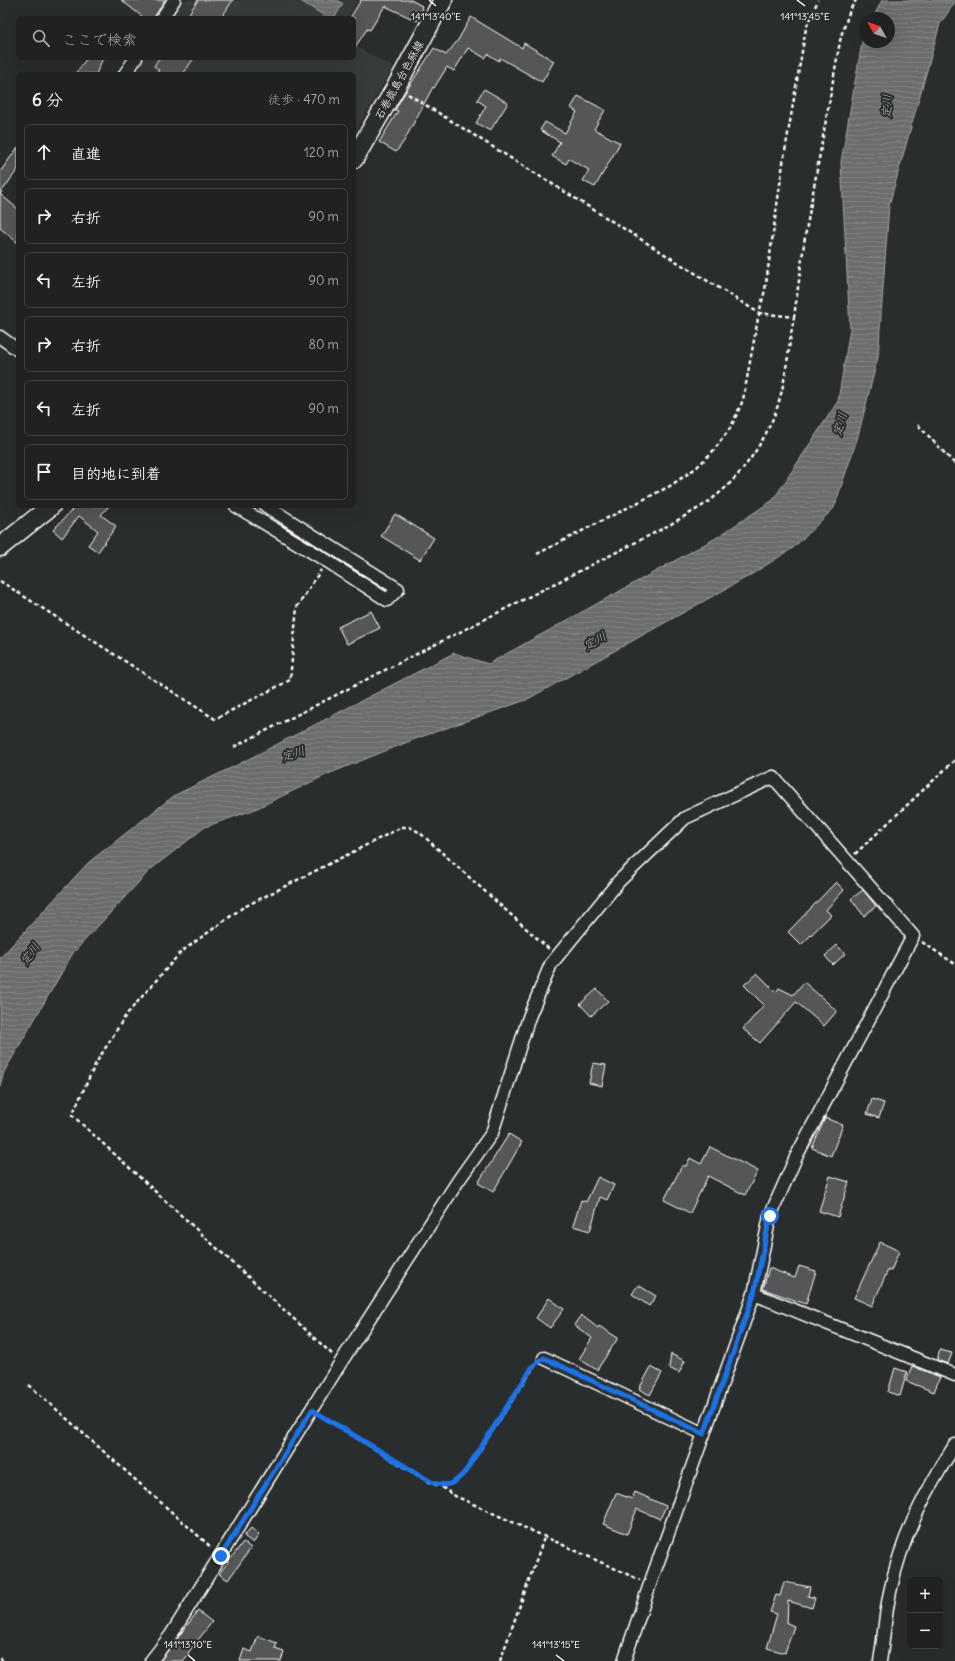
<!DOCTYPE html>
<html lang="ja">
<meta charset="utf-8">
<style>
:root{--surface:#202222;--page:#2d2f2f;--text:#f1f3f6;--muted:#a2a4a5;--line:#3d3f40}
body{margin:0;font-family:Delius,"Klee One",sans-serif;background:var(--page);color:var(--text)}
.controls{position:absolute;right:12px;bottom:12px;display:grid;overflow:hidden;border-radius:6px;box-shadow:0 4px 16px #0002}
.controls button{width:36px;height:36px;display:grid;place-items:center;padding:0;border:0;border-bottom:1px solid var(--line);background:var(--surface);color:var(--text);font:20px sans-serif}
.compass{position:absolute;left:859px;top:12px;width:36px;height:36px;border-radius:50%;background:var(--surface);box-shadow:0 4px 16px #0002;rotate:310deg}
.stop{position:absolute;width:12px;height:12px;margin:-9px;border:3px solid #1a73e8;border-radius:50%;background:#fff}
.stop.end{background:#1a73e8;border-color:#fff;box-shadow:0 1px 4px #0008}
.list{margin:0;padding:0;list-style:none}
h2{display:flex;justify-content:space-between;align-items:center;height:52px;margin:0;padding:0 16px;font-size:17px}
h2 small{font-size:13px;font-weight:400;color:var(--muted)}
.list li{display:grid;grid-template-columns:26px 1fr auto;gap:12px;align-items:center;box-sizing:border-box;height:56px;margin:0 8px 8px;padding:0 8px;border:1px solid var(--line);border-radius:6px}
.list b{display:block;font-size:15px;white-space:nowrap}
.list em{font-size:13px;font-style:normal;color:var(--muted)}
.icon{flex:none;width:22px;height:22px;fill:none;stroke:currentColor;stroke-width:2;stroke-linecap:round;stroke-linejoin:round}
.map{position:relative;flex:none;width:955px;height:1661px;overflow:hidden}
.search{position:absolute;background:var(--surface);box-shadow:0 4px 16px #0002;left:16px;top:16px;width:340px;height:44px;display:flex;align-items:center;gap:10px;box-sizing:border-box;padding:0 14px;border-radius:6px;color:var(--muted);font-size:15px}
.panel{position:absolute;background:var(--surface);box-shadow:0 4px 16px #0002;left:16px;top:72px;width:340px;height:436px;border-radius:6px}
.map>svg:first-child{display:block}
.built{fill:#373a3b}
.water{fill:url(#water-rules);stroke:#a6a7a7}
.building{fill:#555758;stroke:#fff}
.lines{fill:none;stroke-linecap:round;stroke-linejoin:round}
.street-casing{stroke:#fff;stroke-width:15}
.primary-casing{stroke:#fff;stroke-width:21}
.path{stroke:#fff;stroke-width:2.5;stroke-dasharray:4 3;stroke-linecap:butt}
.street{stroke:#2a2d2e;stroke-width:12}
.primary{stroke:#2a2d2e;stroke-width:18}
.route{stroke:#1a73e8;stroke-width:5}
.ticks{fill:none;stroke:#fff;stroke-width:1.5}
.labels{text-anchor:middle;stroke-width:4;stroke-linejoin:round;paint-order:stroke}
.street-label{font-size:11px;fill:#fff;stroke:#2a2d2e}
.water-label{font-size:12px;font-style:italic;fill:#b4b6b6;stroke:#2a2d2e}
.ticks-label{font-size:10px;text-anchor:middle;fill:#fff;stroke:#2a2d2e;stroke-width:4;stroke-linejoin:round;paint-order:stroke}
</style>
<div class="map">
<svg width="955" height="1661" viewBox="0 0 955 1661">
<defs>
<pattern id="water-rules" width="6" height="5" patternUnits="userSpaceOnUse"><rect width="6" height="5" fill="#6a6c6d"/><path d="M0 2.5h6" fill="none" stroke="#808283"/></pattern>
</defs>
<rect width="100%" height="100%" fill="#2a2d2e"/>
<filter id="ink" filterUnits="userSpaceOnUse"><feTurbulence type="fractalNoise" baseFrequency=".025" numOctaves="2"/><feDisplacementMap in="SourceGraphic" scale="8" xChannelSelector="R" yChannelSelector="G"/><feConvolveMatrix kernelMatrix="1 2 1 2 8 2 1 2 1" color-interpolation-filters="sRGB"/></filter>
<g filter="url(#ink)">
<g class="built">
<polygon points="180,0 358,0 347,18 168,18"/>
<polygon points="354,45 393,67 354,134 354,74 131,74 141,58 354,58"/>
</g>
<g class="water">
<polygon points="299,0 337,0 343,4 334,18 328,18"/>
<polygon points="882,0 955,0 955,2 940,24 889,205 878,357 858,436 834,508 793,548 749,576 526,700 415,739 328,774 253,810 205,827 150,870 73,953 4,1072 0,1087 0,958 89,862 175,795 237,765 454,653 488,664 716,538 773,500 838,401 850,329 841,162 863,37 865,32 865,42 889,42 889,18 873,18"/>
</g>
<g class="building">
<polygon points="121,0 165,0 155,18 144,18"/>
<polygon points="198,0 233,0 221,18 186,18"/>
<polygon points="361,0 411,0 422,6 421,8 423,9 417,21 385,6 370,30 367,29 354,49 354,18 350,18"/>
<polygon points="471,17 522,48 524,43 554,61 542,82 500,58 499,61 488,54 485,58 468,48 454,71 447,67 434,88 433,87 404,141 396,152 379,142 398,111 395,110 401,99 434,48 446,55 458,40"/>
<polygon points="87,58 103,58 96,74 75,74"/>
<polygon points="159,58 194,58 183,74 156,74 159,70 154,66"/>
<polygon points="484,89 508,103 490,131 476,123 486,106 477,100"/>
<polygon points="578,96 605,110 594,129 620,143 595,187 583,181 589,170 569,159 566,164 552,156 560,142 540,130 545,122 565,133 577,112 571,108"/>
<polygon points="18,147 18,169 0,194 0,172"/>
<polygon points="0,194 18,209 18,243 0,228"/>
<polygon points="67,506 109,506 101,515 116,526 98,552 88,545 98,531 79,516 62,538 53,530 72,510"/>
<polygon points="395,514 434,538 420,560 381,536"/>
<polygon points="371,611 380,628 347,644 338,627"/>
<polygon points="836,882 844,890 826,910 831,915 801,945 788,932"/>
<polygon points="863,890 876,906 864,916 851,899"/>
<polygon points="837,945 845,954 833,965 825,956"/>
<polygon points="757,973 776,992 779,988 793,995 804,982 837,1011 824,1026 796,1002 760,1043 743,1029 764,1005 744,985"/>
<polygon points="597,989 608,1001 591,1016 580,1004"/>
<polygon points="593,1063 606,1065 602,1086 589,1083"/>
<polygon points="872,1099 884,1103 879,1118 867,1114"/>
<polygon points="825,1118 843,1125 831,1156 812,1148"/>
<polygon points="509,1134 522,1142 493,1192 478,1183"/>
<polygon points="710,1147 758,1171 745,1195 708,1176 690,1213 664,1200 682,1166 686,1166 690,1158 701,1164"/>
<polygon points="830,1176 849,1182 838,1217 819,1211"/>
<polygon points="598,1177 614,1185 607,1200 600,1197 590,1231 573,1226 581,1200 586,1202"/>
<polygon points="880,1242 899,1251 891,1271 888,1270 872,1306 854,1298"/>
<polygon points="799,1266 816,1271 806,1304 763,1289 769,1268 795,1278"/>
<polygon points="638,1285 656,1296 649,1306 632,1294"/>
<polygon points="549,1298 564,1309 550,1328 536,1318"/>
<polygon points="581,1315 598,1328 599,1326 618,1338 597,1370 579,1359 592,1338 574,1325"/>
<polygon points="940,1350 952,1353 948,1364 937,1360"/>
<polygon points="671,1354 685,1361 679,1373 669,1368"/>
<polygon points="912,1366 940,1377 934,1392 906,1381"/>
<polygon points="651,1367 662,1373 650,1395 639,1389"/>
<polygon points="895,1368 907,1372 900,1396 888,1392"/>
<polygon points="635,1492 666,1506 660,1519 637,1509 627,1534 603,1524 616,1493 632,1499"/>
<polygon points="251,1528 259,1535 253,1543 244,1536"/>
<polygon points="243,1542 251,1548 228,1580 219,1574"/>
<polygon points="784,1582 810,1587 808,1596 815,1598 812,1608 788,1601 787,1623 794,1626 785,1653 767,1648 777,1614 770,1612 776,1595 780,1596"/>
<polygon points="198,1611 212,1622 188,1653 189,1654 183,1661 160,1661"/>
<polygon points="258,1636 277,1643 275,1649 284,1652 281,1661 240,1661 244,1649 252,1652"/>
</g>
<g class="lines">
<defs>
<g id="street">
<polyline points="162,18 174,0"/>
<polyline points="125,74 136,58"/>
<polyline points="0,337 18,350"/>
<polyline points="236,506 327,561 387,600 398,589 266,506"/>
<polyline points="754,1294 955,1375"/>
<polyline points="544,1358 704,1434"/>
<polyline points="151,1661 171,1635 341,1362 458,1181 492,1133 529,1017 551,964 619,881 685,818 773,777 913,936 797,1155 770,1216 754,1294 650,1584 624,1661"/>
<path d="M880 1661C884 1638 885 1614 890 1592 901 1538 926 1490 955 1445"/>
</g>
<g id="primary">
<polyline points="354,159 396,87 443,0"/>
<polyline points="0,547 51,506"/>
</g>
</defs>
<use href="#street" class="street-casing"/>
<use href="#primary" class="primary-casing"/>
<g class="path">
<polyline points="408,94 759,313 794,317 805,237 841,36 850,10 856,0"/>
<polyline points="918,425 955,464"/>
<polyline points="537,554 670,486 696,468 714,450 731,427 743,400 759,313 765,290 783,163 806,28 818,0"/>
<polyline points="0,581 215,719 290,680 297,607 321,570"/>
<path d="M234 747 662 529C676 521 691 513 705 504 735 484 760 450 774 416 786 387 788 348 794 317"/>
<polyline points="855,854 955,760"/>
<polyline points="922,942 955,964"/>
<polyline points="332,1354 72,1115 96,1063 126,1015 181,952 242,908 402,827 409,827 419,832 549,949"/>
<polyline points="29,1385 212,1548"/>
<path d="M320 1415 431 1483C447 1488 454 1484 465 1472L535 1365"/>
<polyline points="442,1487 453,1495 640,1580"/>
<polyline points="0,1658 3,1661"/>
<polyline points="500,1661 544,1538"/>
</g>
<use href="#street" class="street"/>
<use href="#primary" class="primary"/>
</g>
</g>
<g class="lines" filter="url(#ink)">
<path class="route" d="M221 1556 312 1410 431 1482C447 1488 454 1484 465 1472L533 1366 544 1358 704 1434 754 1294 770 1216"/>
</g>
<path class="ticks" d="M429 0 436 6M797 0 805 6M188 1655 195 1661M556 1655 564 1661"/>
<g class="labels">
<g class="street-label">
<text transform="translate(399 80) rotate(-61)" y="4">石巻鹿島台色麻線</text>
</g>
<g class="water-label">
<text transform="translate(887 106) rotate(-88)" y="4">定川</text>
<text transform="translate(840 424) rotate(-74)" y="4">定川</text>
<text transform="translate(595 641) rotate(-30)" y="4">定川</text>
<text transform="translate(293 754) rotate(-17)" y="4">定川</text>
<text transform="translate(30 954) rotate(-54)" y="4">定川</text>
</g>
</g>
<g class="ticks-label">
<text x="436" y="20">141°13'40"E</text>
<text x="805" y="20">141°13'45"E</text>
<text x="188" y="1648">141°13'10"E</text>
<text x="556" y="1648">141°13'15"E</text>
</g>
</svg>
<div class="controls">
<button>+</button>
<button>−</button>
</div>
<svg class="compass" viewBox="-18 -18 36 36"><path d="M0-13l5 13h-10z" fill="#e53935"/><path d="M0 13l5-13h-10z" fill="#a2a4a5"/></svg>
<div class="stop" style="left:770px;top:1216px"></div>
<div class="stop end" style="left:221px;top:1556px"></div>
<div class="search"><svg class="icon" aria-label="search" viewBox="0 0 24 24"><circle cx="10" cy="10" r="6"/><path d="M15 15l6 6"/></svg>ここで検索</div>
<section class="panel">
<h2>6 分<small>徒歩 · 470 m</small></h2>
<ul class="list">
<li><svg class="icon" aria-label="ahead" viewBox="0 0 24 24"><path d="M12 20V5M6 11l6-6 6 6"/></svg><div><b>直進</b></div><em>120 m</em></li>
<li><svg class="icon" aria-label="right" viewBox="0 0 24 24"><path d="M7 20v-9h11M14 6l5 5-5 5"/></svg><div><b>右折</b></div><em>90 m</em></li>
<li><svg class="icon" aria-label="left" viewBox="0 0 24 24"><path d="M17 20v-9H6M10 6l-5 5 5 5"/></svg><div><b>左折</b></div><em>90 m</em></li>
<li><svg class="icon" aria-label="right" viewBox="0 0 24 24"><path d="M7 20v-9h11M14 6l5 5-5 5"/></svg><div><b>右折</b></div><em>80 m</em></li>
<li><svg class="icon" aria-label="left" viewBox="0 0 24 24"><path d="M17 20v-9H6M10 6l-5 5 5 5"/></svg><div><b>左折</b></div><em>90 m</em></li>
<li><svg class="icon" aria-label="arrive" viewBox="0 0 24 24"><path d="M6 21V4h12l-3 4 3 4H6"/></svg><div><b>目的地に到着</b></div></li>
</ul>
</section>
</div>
